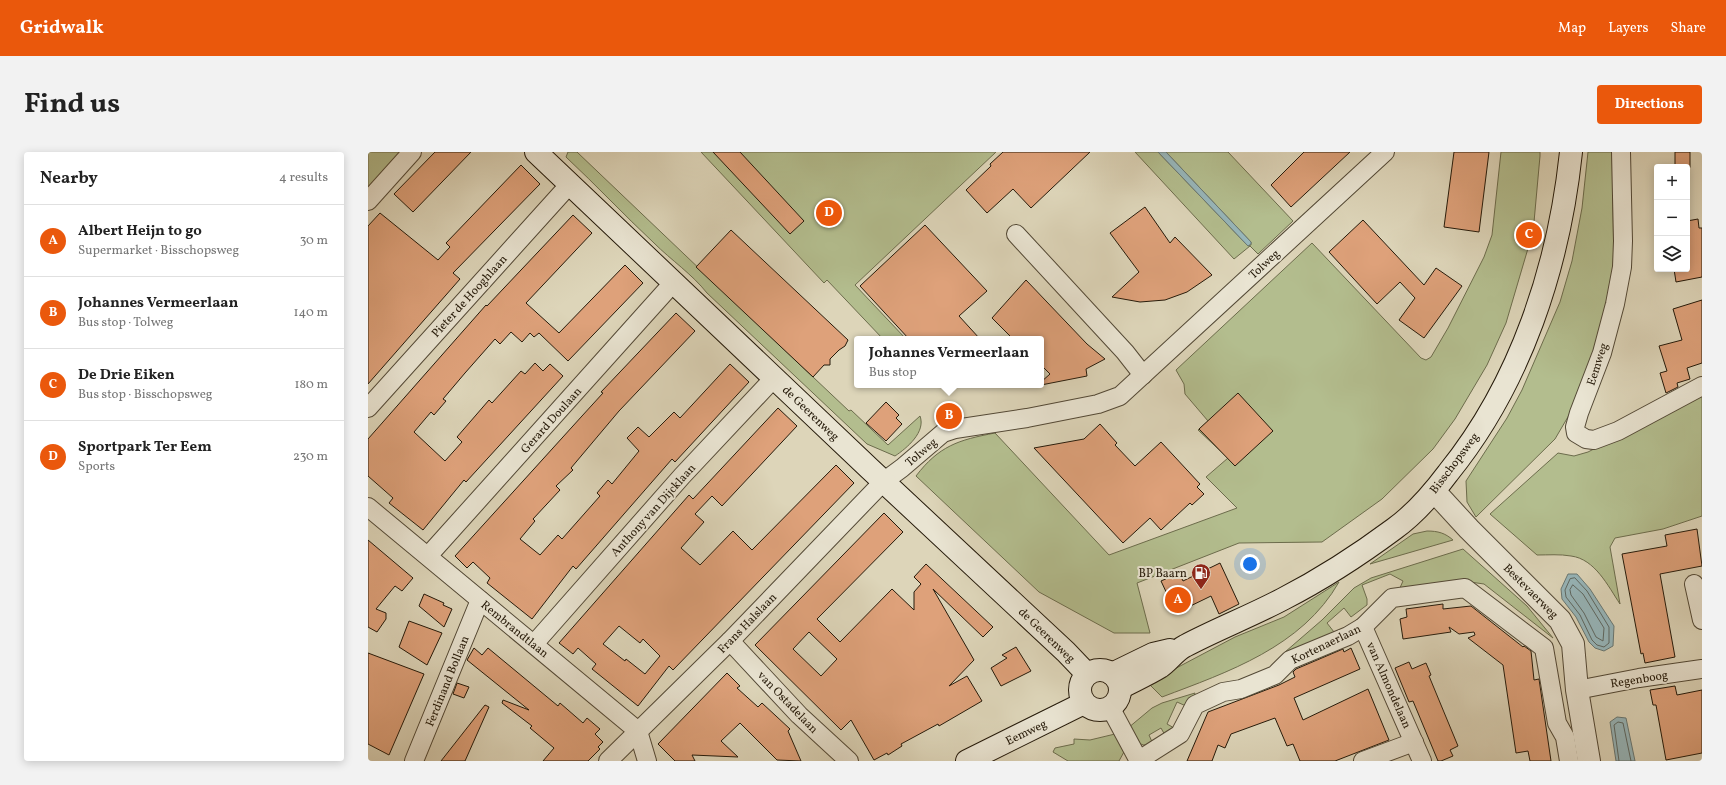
<!DOCTYPE html>
<meta charset="utf-8">
<style>
:root{--surface:#fff;--page:#f2f2f2;--text:#222;--muted:#767676;--line:#e0e0e0;--accent:#ea580c}
body{margin:0;font-family:Vollkorn,serif;background:var(--page);color:var(--text)}
.controls{position:absolute;right:12px;top:12px;display:grid;overflow:hidden;border-radius:4px;box-shadow:0 2px 10px #0003}
.controls button{width:36px;height:36px;display:grid;place-items:center;padding:0;border:0;border-bottom:1px solid var(--line);background:var(--surface);color:var(--text);font:20px sans-serif}
.you{position:absolute;left:882px;top:412px;width:14px;height:14px;margin:-10px;border:3px solid #fff;border-radius:50%;background:#1a73e8;box-shadow:0 0 0 6px #1a73e833}
.badge{display:grid;place-items:center;width:26px;height:26px;border-radius:50%;background:var(--accent);color:#fff;font-size:13px;font-weight:700}
.pin{position:absolute;translate:-50% -50%;border:2px solid #fff;box-shadow:0 1px 4px #0006}
.popup{position:absolute;left:486px;top:184px;width:190px;height:52px;box-sizing:border-box;display:grid;place-content:center;border-radius:4px;background:var(--surface);filter:drop-shadow(0 1px 3px #0005);font-size:13px;white-space:nowrap;color:var(--muted)}
.popup b{font-size:15px;color:var(--text)}
.popup::after{content:'';position:absolute;left:50%;top:100%;margin-left:-8px;border:8px solid transparent;border-top-color:var(--surface)}
.list{margin:0;padding:0;list-style:none}
h2{display:flex;justify-content:space-between;align-items:center;height:52px;margin:0;padding:0 16px;font-size:17px}
h2 small{font-size:13px;font-weight:400;color:var(--muted)}
.list li{display:grid;grid-template-columns:26px 1fr auto;gap:12px;align-items:center;box-sizing:border-box;height:72px;padding:0 16px;border-top:1px solid var(--line)}
.list b{display:block;font-size:15px;white-space:nowrap}
.list p{margin:0;font-size:13px;white-space:nowrap;color:var(--muted)}
.list em{font-size:13px;font-style:normal;color:var(--muted)}
.icon{flex:none;width:22px;height:22px;fill:none;stroke:currentColor;stroke-width:2;stroke-linecap:round;stroke-linejoin:round}
.map{position:relative;flex:none;width:1334px;height:609px;overflow:hidden;border-radius:4px}
header{display:flex;align-items:center;gap:24px;box-sizing:border-box;height:56px;padding:0 20px;background:var(--accent);color:#fff}
header strong{font-size:19px}
nav{display:flex;gap:22px;margin-inline-start:auto;font-size:14px}
.intro{display:flex;align-items:center;justify-content:space-between;box-sizing:border-box;height:96px;padding:0 24px}
h1{margin:0;font-size:28px}
.button{padding:10px 18px;border-radius:4px;background:var(--accent);color:#fff;font-size:14px;font-weight:700}
main{display:flex;gap:24px;padding:0 24px}
aside{flex:1;background:var(--surface);border-radius:4px;box-shadow:0 2px 10px #0003}
.map>svg:first-child{display:block}
.green{fill:#b3bd8e;stroke:#6c6c4c}
.water{fill:#97b6ba;stroke:#697874}
.lines{fill:none;stroke-linecap:round;stroke-linejoin:round}
.shore{stroke:#5e6862;stroke-width:1}
.building{fill:#dea17a;stroke:#251a0a;fill-rule:evenodd}
.minor-casing{stroke:#534936;stroke-width:20}
.tertiary-casing{stroke:#534936;stroke-width:24}
.secondary-casing{stroke:#251a0a;stroke-width:24}
.minor{stroke:#e9e4d2;stroke-width:18}
.tertiary{stroke:#e9e4d2;stroke-width:22}
.secondary{stroke:#e9e4d2;stroke-width:22}
.labels{text-anchor:middle;stroke-width:4;stroke-linejoin:round;paint-order:stroke}
.street-label{font-size:12px;fill:#251a0a;stroke:#e9e4d2}
.poi-label{font-size:12px;fill:#251a0a;stroke:#e9e4d2;text-anchor:end}
</style>
<header>
<strong>Gridwalk</strong>
<nav><a>Map</a><a>Layers</a><a>Share</a></nav>
</header>
<div class="intro"><h1>Find us</h1><a class="button">Directions</a></div>
<main>
<aside>
<h2>Nearby<small>4 results</small></h2>
<ul class="list">
<li><span class="badge">A</span><div><b>Albert Heijn to go</b><p>Supermarket · Bisschopsweg</p></div><em>30 m</em></li>
<li><span class="badge">B</span><div><b>Johannes Vermeerlaan</b><p>Bus stop · Tolweg</p></div><em>140 m</em></li>
<li><span class="badge">C</span><div><b>De Drie Eiken</b><p>Bus stop · Bisschopsweg</p></div><em>180 m</em></li>
<li><span class="badge">D</span><div><b>Sportpark Ter Eem</b><p>Sports</p></div><em>230 m</em></li>
</ul>
</aside>
<div class="map">
<svg width="1334" height="609" viewBox="0 0 1334 609">
<rect width="100%" height="100%" fill="#ddd5b9"/>
<filter id="stains"><feTurbulence type="fractalNoise" baseFrequency=".005" numOctaves="4"/><feColorMatrix values="0 0 0 0 .2 0 0 0 0 .09 0 0 0 0 .02 0 0 0 .5 -.17"/></filter>
<radialGradient id="worn" r=".72"><stop offset=".6" stop-color="#630" stop-opacity="0"/><stop offset="1" stop-color="#630" stop-opacity=".3"/></radialGradient>
<g class="green">
<polygon points="0,0 36,0 0,41"/>
<path d="M200 0H209L445 225 481 259 483 258 520 293 552 264C558 280 539 296 527 304L499 292 339 141C324 122 303 108 286 91 256 63 228 33 198 5Z"/>
<polygon points="333,0 628,0 487,133 538,187 515,187 459,128 456,131"/>
<polygon points="767,0 790,0 880,94 883,93 883,90 798,0 860,0 925,69 890,102 882,94 866,107"/>
<path d="M1133 0H1172V4L1166 70 1161 93 1138 171 1119 213 1087 267 1065 297 1014 347 954 390 871 391 769 431 782 481H746L671 440 548 324C571 294 590 288 627 281L741 403 869 356 838 325 860 306 830 278 840 269 817 242 816 232 808 218 944 91 1053 206 1058 208 1063 205 1080 176 1116 105 1124 83Z"/>
<polygon points="1220,0 1247,0 1245,50 1246,126 1225,205 1204,258 1187,287 1108,365 1099,350 1098,329 1139,266 1154,238 1192,150 1204,109 1214,56"/>
<path d="M1334 241V364L1295 377 1247 386 1242 395 1252 452C1240 434 1227 407 1203 404 1192 402 1180 403 1169 403L1122 362 1190 301 1206 304 1220 300Z"/>
<path d="M1059 379C1070 379 1077 381 1085 388L1002 412 1045 382Z"/>
<polygon points="1095,397 1159,454 1185,486 1116,432 1095,429 1031,438 1035,429 1022,422 994,433 999,447 999,453 983,465 976,456 959,471 966,480 918,502 917,500 954,468 986,436 1003,426"/>
<path d="M971 430C934 495 860 520 794 545L780 531 867 485 916 465Z"/>
<path d="M827 541 826 545 818 554 809 550 799 572 808 577 798 585 793 576 781 583 785 592C770 596 767 588 760 576L784 556 794 551Z"/>
<polygon points="747,582 757,598 751,609 700,609 685,600 687,596 706,592 706,587 722,588"/>
</g>
<g class="water">
<polygon points="790,0 798,0 883,90 883,92 880,94"/>
<polygon points="1200,422 1209,422 1222,437 1246,474 1245,494 1236,499 1227,496 1221,490 1208,465 1194,447 1193,437"/>
<polygon points="1249,565 1258,566 1267,609 1248,609 1242,570"/>
</g>
<g class="lines">
<g class="shore">
<polygon points="1207,426 1219,439 1241,475 1241,491 1236,495 1229,493 1224,488 1212,463 1198,445 1197,438 1202,427"/>
<polygon points="1205,433 1215,442 1236,476 1235,489 1228,485 1216,461 1203,443 1202,438"/>
<polyline points="1251,609 1246,573 1250,570 1255,571 1263,609"/>
</g>
</g>
<g class="building">
<polygon points="67,0 103,0 45,60 26,42"/>
<polygon points="345,0 372,0 436,69 422,82"/>
<polygon points="635,0 722,0 663,56 645,37 619,61 598,38 623,14 622,12"/>
<polygon points="936,0 982,0 923,55 903,33"/>
<polygon points="1086,0 1121,0 1111,80 1076,75"/>
<rect x="1307" y="0" width="15" height="15"/>
<polygon points="153,13 172,32 85,121 92,127 0,232 0,74 12,61 70,108 82,95 78,91"/>
<polygon points="777,55 802,91 807,85 844,123 819,140 797,148 772,150 744,145 771,120 742,81"/>
<polygon points="205,63 224,81 158,151 191,181 257,113 275,131 200,209 171,181 166,185 162,181 154,190 143,180 132,192 127,187 97,221 75,247 78,249 66,263 63,260 46,280 77,309 94,290 89,285 121,248 124,251 153,219 157,222 167,211 175,219 182,212 195,224 98,330 96,328 55,378 21,351 25,346 0,324 0,287 118,153 119,154"/>
<polygon points="1330,67 1331,76 1334,76 1334,125 1308,130 1306,117 1319,117 1319,69"/>
<polygon points="995,68 1056,133 1068,116 1094,134 1056,186 1031,168 1047,146 1032,130 1009,152 961,100"/>
<polygon points="557,73 619,139 591,164 612,187 541,187 492,134"/>
<polygon points="363,78 480,188 477,194 471,198 462,207 462,213 456,213 445,225 328,115"/>
<polygon points="658,128 719,192 737,207 718,217 719,224 673,233 673,230 682,222 673,213 673,187 645,187 624,166"/>
<polygon points="1334,148 1334,211 1319,216 1322,227 1309,231 1310,235 1298,241 1292,221 1299,219 1291,194 1314,188 1305,157"/>
<polygon points="308,161 327,179 251,259 203,316 205,318 188,334 192,338 165,367 167,369 152,387 172,403 190,383 194,387 232,344 229,341 240,328 244,332 271,299 259,286 270,275 281,285 306,260 312,266 362,212 381,230 307,310 304,307 208,417 205,414 164,467 119,431 122,426 105,410 99,416 87,404 214,264 235,241 233,240"/>
<polygon points="870,241 905,279 867,314 831,277"/>
<polygon points="518,250 531,263 528,266 534,272 518,289 498,271"/>
<path d="M410 256 429 274 354 354 344 344 327 362 336 370 313 396 332 413 365 379 384 398 468 313 486 331 305 518 301 514 270 554 224 517 228 512 210 496 205 502 191 491 321 343 325 347ZM251 474 272 491 275 487 292 504 277 522 258 507 257 509 235 492Z"/>
<polygon points="732,272 749,291 747,293 767,314 793,290 832,332 829,335 836,342 824,353 822,351 793,378 782,366 755,391 666,296 716,287"/>
<path d="M516 361 535 380 449 467 472 490 524 437 546 458V440L553 432 546 425 558 412 625 475 615 485 565 437 606 508 581 534 599 524 614 549 571 574 570 572 533 592 534 594 520 603 519 601 506 608 483 568 473 578 387 493ZM441 480 469 507 453 524 425 497Z"/>
<polygon points="1329,377 1334,414 1292,422 1307,505 1277,511 1275,501 1273,502 1254,402 1299,394 1297,383"/>
<polygon points="0,388 45,426 34,439 27,434 8,457 18,461 18,467 9,480 0,475"/>
<polygon points="852,411 871,452 851,462 843,444 808,461 793,429 811,421 815,429"/>
<polygon points="56,442 76,451 75,453 84,457 76,475 51,454"/>
<polygon points="1075,452 1075,457 1103,454 1155,495 1156,494 1163,499 1166,528 1171,527 1183,609 1162,609 1160,599 1148,601 1135,513 1100,486 1107,483 1106,480 1091,482 1081,475 1083,480 1035,487 1032,467 1039,465 1038,457"/>
<polygon points="41,469 74,481 59,513 31,495"/>
<polygon points="648,495 663,519 633,534 623,516 639,506 634,503"/>
<polygon points="106,496 114,503 120,496 190,554 192,551 215,571 219,566 232,577 227,582 235,590 230,595 232,597 220,609 175,609 186,596 162,576 164,574 134,551 135,548 161,558 99,508"/>
<polygon points="983,496 992,517 926,546 935,568 1000,537 1021,588 967,609 932,609 925,592 919,594 907,566 863,582 857,596 850,593 844,609 819,609 840,560 911,533 927,525 925,520 928,517 975,497 976,500"/>
<polygon points="0,501 56,522 21,603 0,592"/>
<polygon points="1041,510 1044,517 1058,511 1063,523 1061,524 1090,594 1082,598 1085,604 1073,609 1070,609 1045,549 1041,550 1027,516"/>
<polygon points="359,521 372,534 369,536 390,555 394,551 422,577 420,579 433,609 409,608 372,571 353,589 370,605 324,603 327,609 307,609 290,592"/>
<polygon points="89,531 101,535 96,546 85,542"/>
<polygon points="1307,534 1309,543 1334,538 1334,601 1298,608 1288,553 1285,553 1282,538"/>
<polygon points="117,553 121,555 97,609 73,609"/>
</g>
<g class="lines">
<defs>
<g id="minor">
<polyline points="1253,0 1255,89 1254,115 1247,152 1234,201 1211,261 1207,275 1208,281 1218,287 1226,288 1250,279 1334,234"/>
<polyline points="0,49 44,0"/>
<polyline points="648,82 757,200 775,223"/>
<polyline points="0,256 202,32"/>
<polyline points="0,355 270,579 279,609"/>
<polyline points="60,404 305,131"/>
<polyline points="1326,432 1334,468"/>
<polyline points="995,475 1054,609"/>
<polyline points="362,489 431,563 481,609"/>
<polyline points="166,492 314,324 406,226"/>
<polyline points="1209,538 1271,526 1334,517"/>
<polyline points="742,555 771,609"/>
<polyline points="771,608 812,582 827,553 855,540 873,537 907,523 922,508 980,484 995,475 1024,446 1097,436 1176,496 1189,571 1197,585 1201,609"/>
<polyline points="46,609 112,448"/>
<polyline points="240,609 362,489 515,330 534,316 575,281 587,277 659,266 730,252 752,244 1017,0"/>
<polyline points="995,609 1046,590"/>
</g>
<polyline id="tertiary" points="1066,339 1101,377 1192,468 1205,492 1209,538 1221,609"/>
<g id="secondary">
<polyline points="168,0 502,317 698,500 719,522"/>
<circle cx="732" cy="538" r="20"/>
<polyline points="744,522 785,502 802,498"/>
<path d="M752 536C765 529 779 523 792 515 801 509 807 499 817 494 849 477 883 464 915 447 954 427 991 403 1026 377 1047 362 1065 341 1080 321 1153 231 1191 114 1203 0"/>
<polyline points="599,609 716,551"/>
</g>
</defs>
<use href="#minor" class="minor-casing"/>
<use href="#tertiary" class="tertiary-casing"/>
<use href="#secondary" class="secondary-casing"/>
<use href="#minor" class="minor"/>
<use href="#tertiary" class="tertiary"/>
<use href="#secondary" class="secondary"/>
</g>
<defs>
<symbol id="fuel-pin" viewBox="-11 -11 22 30"><path d="M0 17L-7.5 6A9.5 9.5 0 1 1 7.5 6Z" fill="#8f2418" stroke="#e9e4d2"/><path d="M-5.5-6h7V0h2V4h1.3V-2.5L3-4.5l.8-.8L6-3V5H2.5V1h-1V6h-7ZM-4.2-4.7v3.2H.2V-4.7Z" fill="#fff"/></symbol>
</defs>
<g fill-rule="evenodd">
<use href="#fuel-pin" x="822" y="410" width="22" height="30"/>
</g>
<g class="labels">
<g class="street-label">
<text transform="translate(896 112) rotate(-43)" y="4">Tolweg</text>
<text transform="translate(101 144) rotate(-48)" y="4">Pieter de Hooghlaan</text>
<text transform="translate(1229 212) rotate(-72)" y="4">Eemweg</text>
<text transform="translate(443 261) rotate(44)" y="4">de Geerenweg</text>
<text transform="translate(183 268) rotate(-48)" y="4">Gerard Doulaan</text>
<text transform="translate(553 300) rotate(-40)" y="4">Tolweg</text>
<text transform="translate(1086 311) rotate(-53)" y="4">Bisschopsweg</text>
<text transform="translate(285 358) rotate(-48)" y="4">Anthony van Dijcklaan</text>
<text transform="translate(1163 439) rotate(45)" y="4">Bestevaerweg</text>
<text transform="translate(379 471) rotate(-46)" y="4">Frans Halslaan</text>
<text transform="translate(147 477) rotate(39)" y="4">Rembrandtlaan</text>
<text transform="translate(679 483) rotate(44)" y="4">de Geerenweg</text>
<text transform="translate(958 492) rotate(-26)" y="4">Kortenaerlaan</text>
<text transform="translate(1271 527) rotate(-9)" y="4">Regenboog</text>
<text transform="translate(79 529) rotate(-68)" y="4">Ferdinand Bollaan</text>
<text transform="translate(1021 533) rotate(66)" y="4">van Almondelaan</text>
<text transform="translate(420 550) rotate(46)" y="4">van Ostadelaan</text>
<text transform="translate(658 580) rotate(-26)" y="4">Eemweg</text>
</g>
<g class="poi-label">
<text x="819" y="425">BP Baarn</text>
</g>
</g>
<rect width="100%" height="100%" filter="url(#stains)"/>
<rect width="100%" height="100%" fill="url(#worn)"/>
</svg>
<div class="controls">
<button>+</button>
<button>−</button>
<button><svg class="icon" aria-label="layers" viewBox="0 0 24 24"><path d="M12 4l9 5-9 5-9-5zM3 14l9 5 9-5"/></svg></button>
</div>
<div class="you"></div>
<div class="pin badge" style="left:810px;top:448px">A</div>
<div class="pin badge" style="left:581px;top:264px">B</div>
<div class="popup"><b>Johannes Vermeerlaan</b>Bus stop</div>
<div class="pin badge" style="left:1161px;top:83px">C</div>
<div class="pin badge" style="left:461px;top:61px">D</div>
</div>
</main>
